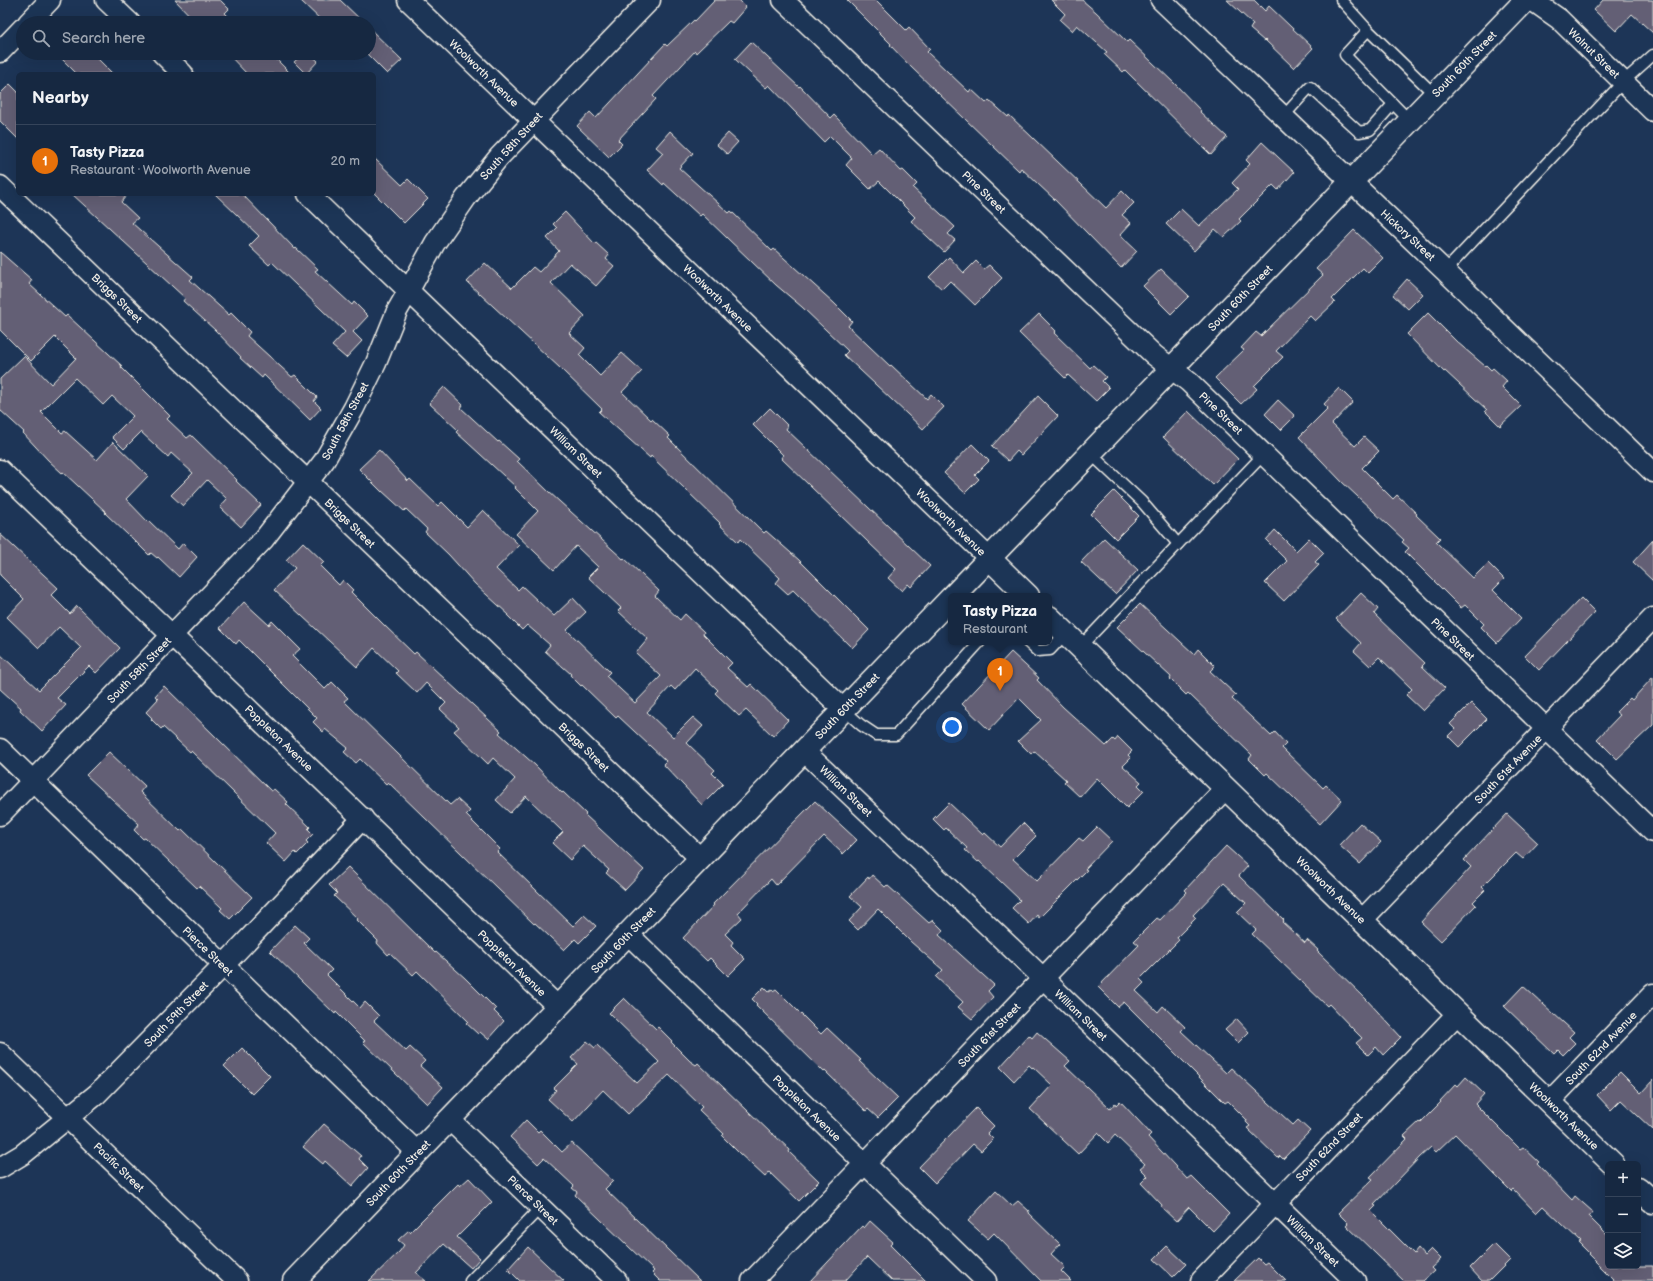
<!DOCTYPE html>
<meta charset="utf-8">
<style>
:root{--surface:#162841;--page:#23344c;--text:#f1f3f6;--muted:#9ea6b1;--line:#35445a;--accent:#ffd166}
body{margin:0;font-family:"Balsamiq Sans",sans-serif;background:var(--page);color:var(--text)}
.controls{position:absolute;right:12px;bottom:12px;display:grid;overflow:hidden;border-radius:6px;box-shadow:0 4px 16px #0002}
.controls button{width:36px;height:36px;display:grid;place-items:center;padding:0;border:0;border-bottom:1px solid var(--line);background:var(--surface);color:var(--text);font:20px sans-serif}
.you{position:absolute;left:952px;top:727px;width:14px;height:14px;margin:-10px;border:3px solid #fff;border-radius:50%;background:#1a73e8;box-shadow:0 0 0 6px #1a73e833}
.badge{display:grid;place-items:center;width:26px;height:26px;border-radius:50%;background:var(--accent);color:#fff;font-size:13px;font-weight:700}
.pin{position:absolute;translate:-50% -33px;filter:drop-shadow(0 1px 2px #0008)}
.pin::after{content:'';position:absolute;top:21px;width:14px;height:12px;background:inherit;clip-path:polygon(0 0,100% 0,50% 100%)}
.popup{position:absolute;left:948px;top:593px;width:104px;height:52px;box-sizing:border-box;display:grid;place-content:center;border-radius:6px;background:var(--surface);filter:drop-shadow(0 1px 3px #0005);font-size:13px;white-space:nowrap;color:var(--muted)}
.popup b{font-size:15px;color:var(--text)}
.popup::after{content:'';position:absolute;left:50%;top:100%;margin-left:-8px;border:8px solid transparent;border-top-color:var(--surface)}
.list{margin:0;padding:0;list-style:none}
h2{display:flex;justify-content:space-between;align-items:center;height:52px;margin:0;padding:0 16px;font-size:17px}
h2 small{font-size:13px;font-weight:400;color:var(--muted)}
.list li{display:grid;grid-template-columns:26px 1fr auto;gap:12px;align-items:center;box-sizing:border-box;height:72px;padding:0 16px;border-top:1px solid var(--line)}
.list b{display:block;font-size:15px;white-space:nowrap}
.list p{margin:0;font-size:13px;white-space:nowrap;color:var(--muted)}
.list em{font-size:13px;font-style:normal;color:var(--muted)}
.icon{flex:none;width:22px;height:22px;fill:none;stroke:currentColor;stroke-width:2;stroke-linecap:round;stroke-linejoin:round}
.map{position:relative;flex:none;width:1653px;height:1281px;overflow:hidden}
.search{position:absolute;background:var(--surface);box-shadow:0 4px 16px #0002;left:16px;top:16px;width:360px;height:44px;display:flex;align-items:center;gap:10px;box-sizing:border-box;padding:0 14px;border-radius:22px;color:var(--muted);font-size:15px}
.panel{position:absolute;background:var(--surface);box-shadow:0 4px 16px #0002;left:16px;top:72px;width:360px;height:124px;border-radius:6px}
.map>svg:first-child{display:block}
.building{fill:#645f74;stroke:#f4f1e8}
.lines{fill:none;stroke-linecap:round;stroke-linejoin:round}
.lane-casing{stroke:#f4f1e8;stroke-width:13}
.street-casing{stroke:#f4f1e8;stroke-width:23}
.secondary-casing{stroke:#f4f1e8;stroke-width:25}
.lane{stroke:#1d3557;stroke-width:10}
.street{stroke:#1d3557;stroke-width:20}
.secondary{stroke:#1d3557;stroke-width:22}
.labels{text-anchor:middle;stroke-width:3;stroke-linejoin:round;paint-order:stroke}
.street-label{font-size:11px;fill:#f4f1e8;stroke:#1d3557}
</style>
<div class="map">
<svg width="1653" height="1281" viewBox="0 0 1653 1281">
<rect width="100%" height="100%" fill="#1d3557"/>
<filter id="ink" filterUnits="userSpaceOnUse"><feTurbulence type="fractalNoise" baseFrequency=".025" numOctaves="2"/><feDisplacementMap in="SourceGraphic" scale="8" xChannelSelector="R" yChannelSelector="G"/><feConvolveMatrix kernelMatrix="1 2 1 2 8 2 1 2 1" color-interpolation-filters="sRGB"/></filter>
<g filter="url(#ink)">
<g class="building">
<polygon points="175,0 220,0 229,9 225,13 235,23 197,23"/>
<polygon points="300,0 340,0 364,23 324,23"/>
<polygon points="715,0 739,0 746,7 732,23 729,21 696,53 695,51 653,96 656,99 618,140 622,144 609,157 577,126 590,112 596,118 665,44 667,46 694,20 695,21"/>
<polygon points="847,0 876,0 906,30 909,27 930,49 927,52 969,92 971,89 986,103 989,100 1008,117 1009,115 1106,208 1122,191 1134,203 1122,215 1131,223 1120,235 1137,251 1121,268 1054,199 1021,168 1019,171 911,67 890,45 891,44"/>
<polygon points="1051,0 1082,0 1096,12 1127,42 1129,40 1175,84 1201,111 1200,112 1227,137 1211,155 1125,70 1123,72 1104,54 1107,52 1077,25 1072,31 1060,20 1065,14"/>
<polygon points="1227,0 1254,0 1265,11 1269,6 1313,48 1294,68 1265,40 1264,41 1250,29 1253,24"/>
<polygon points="1603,0 1653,0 1653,33 1632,14 1616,31 1594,10"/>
<polygon points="369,28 402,60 387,74 366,53 369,53"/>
<polygon points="751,42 799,87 800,86 831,118 834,115 872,154 879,148 901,171 903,170 917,184 913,188 955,227 948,234 955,240 944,252 911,221 915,217 879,181 870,189 846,165 852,158 830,136 824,142 769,85 766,88 735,59"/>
<polygon points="56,53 92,53 113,74 77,74"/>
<polygon points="227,53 270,53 291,74 247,74"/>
<polygon points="304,53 309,53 318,61 306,74 294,62"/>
<polygon points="10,84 18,92 18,139 0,121 0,94"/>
<polygon points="670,131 693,153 679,168 729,213 731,211 772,251 774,249 834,303 852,321 848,326 890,366 891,365 927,399 931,394 944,407 923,429 844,355 848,351 802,307 776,285 702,214 700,216 664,183 663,185 647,170 663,153 656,147"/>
<polygon points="728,133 738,142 727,154 717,145"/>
<polygon points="1262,142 1294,172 1278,190 1273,185 1239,219 1241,221 1224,237 1215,229 1194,251 1166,224 1181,209 1199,226 1238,189 1232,183 1250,164 1246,160"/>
<polygon points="374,158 402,185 408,179 428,199 404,223 374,193"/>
<polygon points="72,194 128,194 121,202 138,218 132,223 193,277 190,280 229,315 231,313 250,332 247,336 292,377 295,375 317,397 314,401 321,408 310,420 264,375 262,378 240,358 241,357 215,330 183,301 185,298"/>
<polygon points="215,194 242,194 295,249 296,248 318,269 315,271 352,305 354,302 368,316 353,332 362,341 346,358 332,346 345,332 272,262 269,265 249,246 259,236"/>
<polygon points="565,212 594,243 595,242 609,255 606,259 614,266 596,286 570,263 551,283 585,316 569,333 585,348 579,355 600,376 622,353 642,371 622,392 651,420 652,419 670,436 668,438 764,533 766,531 799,560 869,630 852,648 793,590 788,594 776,583 780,578 740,539 738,542 719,524 720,523 651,456 650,458 599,412 602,409 560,368 467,282 485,263 512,288 533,267 539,272 559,251 547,238 557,228 553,224"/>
<polygon points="1354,230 1383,258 1368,273 1363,268 1332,299 1335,302 1315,321 1310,316 1276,351 1283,357 1254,386 1257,389 1241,404 1215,378 1244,350 1241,348 1256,332 1261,336 1323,275 1316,269"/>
<polygon points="0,252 32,280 29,284 65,317 67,315 122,366 121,367 170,416 167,419 187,438 191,435 237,480 236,481 261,505 241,527 220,507 227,499 207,480 183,506 171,495 193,473 171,453 168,457 141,432 124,449 112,437 133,416 112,396 103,405 75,378 41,412 62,433 65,431 97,460 113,442 148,476 126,499 148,522 149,521 178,549 183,543 197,557 179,577 158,557 157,558 151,553 149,555 130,536 129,536 105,513 106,512 63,472 62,473 48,460 23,433 24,432 0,410 0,379 24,356 51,384 76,358 55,337 31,361 0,330"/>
<polygon points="949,257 964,273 976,261 984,269 989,265 1002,278 975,305 950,281 942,289 929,277"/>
<polygon points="1161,269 1189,296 1171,314 1143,286"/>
<polygon points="1407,279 1423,294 1408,309 1393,295"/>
<polygon points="1428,313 1457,342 1485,366 1486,365 1491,370 1493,368 1507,381 1502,387 1521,406 1500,426 1485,411 1487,410 1445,371 1444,372 1407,334"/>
<polygon points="1039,314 1056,331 1054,333 1090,368 1093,365 1106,377 1102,381 1109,388 1096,401 1068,375 1065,378 1019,333"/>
<polygon points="444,387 463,405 461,408 498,442 499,441 519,459 517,461 549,492 623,559 624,558 659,591 655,596 680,620 685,614 704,632 703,634 732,663 727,668 748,687 751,684 788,720 773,736 746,710 739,716 715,693 718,690 695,668 675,690 671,686 647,712 673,737 693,717 703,726 687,743 715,770 712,773 723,784 702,805 663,764 666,761 618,716 616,718 582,685 581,686 570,675 571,674 545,651 550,645 527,625 522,630 508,616 509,615 475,584 449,555 425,532 427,529 406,509 404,511 382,491 382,492 359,469 379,450 408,481 410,479 438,506 442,502 467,527 483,510 519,545 496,569 518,590 522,586 554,616 573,598 586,612 567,630 610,672 606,676 635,703 661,676 636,653 648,639 618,611 621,608 588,577 598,567 576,546 554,570 516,534 538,511 515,488 516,487 456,432 458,430 429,403"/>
<polygon points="1339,388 1353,402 1332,424 1355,446 1364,437 1379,451 1362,468 1393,499 1397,495 1417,514 1416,515 1440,538 1436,542 1473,578 1488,563 1504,579 1493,590 1521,618 1497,643 1481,627 1484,624 1465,605 1461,608 1405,552 1409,548 1402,542 1404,540 1342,482 1299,437 1328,408 1324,404"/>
<polygon points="1038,396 1058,416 1021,455 1017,451 1008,461 992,446"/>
<polygon points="1278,400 1295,416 1281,430 1265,414"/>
<polygon points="770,408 788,426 786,429 930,566 911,587 908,584 902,591 888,578 896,569 781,458 783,455 753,425"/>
<polygon points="1188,411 1238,459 1213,485 1163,437"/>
<polygon points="972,444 989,461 975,475 979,479 965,493 944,473"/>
<polygon points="1114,491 1139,516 1116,539 1091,514"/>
<polygon points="1275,530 1296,551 1309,538 1324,553 1315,562 1319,565 1284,601 1265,583 1287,561 1266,540"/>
<polygon points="0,534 58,588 51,595 70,614 77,606 120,648 96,673 89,666 57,698 66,705 42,731 20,710 21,708 0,689 0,654 39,690 81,648 59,627 39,648 7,617 24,599 0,575"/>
<polygon points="1104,538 1138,570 1115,594 1081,562"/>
<polygon points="1653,540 1653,581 1633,562"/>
<polygon points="303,542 324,562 320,566 339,585 343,580 353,590 351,592 384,625 414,654 416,652 446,680 501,731 499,733 535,765 562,793 563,792 586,814 585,815 644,870 625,890 606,873 609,870 583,846 570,860 552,843 563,832 526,796 510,813 496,800 515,779 493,758 488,764 454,731 459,727 440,709 446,703 426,683 417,693 396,673 398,671 374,648 357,667 274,590 295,568 286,560"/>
<polygon points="1361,593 1378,609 1374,614 1425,663 1422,666 1445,688 1423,711 1406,695 1412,689 1379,657 1370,666 1354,651 1361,643 1336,619"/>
<polygon points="1581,598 1595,612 1539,670 1525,656"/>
<polygon points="244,602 269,625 272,621 300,649 292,656 325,689 332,682 348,698 344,701 450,805 457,799 470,811 466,815 500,849 497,852 573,926 584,915 596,926 579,943 575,939 564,950 535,923 534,924 388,782 386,784 360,759 356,763 344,752 348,748 325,729 323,732 313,722 317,718 239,640 236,644 220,628"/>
<polygon points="1140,604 1194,654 1198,649 1215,666 1210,671 1236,695 1232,699 1271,736 1275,732 1286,744 1282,748 1323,788 1326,785 1342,800 1320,824 1267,773 1265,775 1249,759 1252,755 1188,693 1186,695 1170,679 1171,677 1117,627"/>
<polygon points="1011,652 1039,678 1037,680 1063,707 1106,746 1113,739 1115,741 1118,737 1132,751 1128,755 1131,758 1123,766 1141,782 1138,785 1144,791 1127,808 1097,778 1080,797 1064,782 1066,780 1034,751 1031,754 1018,741 1041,720 1019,698 989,730 962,704"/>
<polygon points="1653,677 1653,725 1617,759 1597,739 1620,715 1616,712 1630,698 1632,700"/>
<polygon points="164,686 271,791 274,789 288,802 286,804 310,827 308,829 313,834 306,841 308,843 297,854 295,852 286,862 266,843 275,833 191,751 190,752 163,727 161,729 151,719 152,718 146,712 158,699 155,696"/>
<polygon points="1471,703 1487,719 1459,747 1448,736 1455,729 1450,724"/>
<polygon points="109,752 145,786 140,792 180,831 182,829 252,897 230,919 220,910 222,908 199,886 197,888 145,838 143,839 134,830 139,824 86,775"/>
<polygon points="815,801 857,840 843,854 824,836 776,885 771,879 738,913 742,918 725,934 733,942 731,945 745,959 728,976 710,958 707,961 683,938 714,905 713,904"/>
<polygon points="949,803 983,835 985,833 1000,847 1023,823 1036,836 1013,859 1037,881 1079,838 1083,841 1097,827 1112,841 1085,869 1087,870 1039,918 1037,915 1029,924 1012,908 1020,900 979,861 978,862 965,850 967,848 946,828 944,830 933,819"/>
<polygon points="1507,814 1538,843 1523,859 1516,853 1482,887 1485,890 1473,902 1476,905 1441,941 1421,922 1471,867 1464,860"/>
<polygon points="1360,823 1381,842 1360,864 1339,845"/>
<polygon points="1226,846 1248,866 1239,876 1284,920 1282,922 1305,943 1307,940 1318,950 1317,951 1366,999 1401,1037 1383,1055 1376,1047 1368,1055 1356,1043 1362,1038 1352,1028 1329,1004 1327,1006 1252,934 1256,930 1237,912 1246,903 1224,883 1193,915 1196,918 1177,937 1179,940 1140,979 1144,983 1136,991 1158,1012 1163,1006 1185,1027 1181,1031 1226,1073 1231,1068 1293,1125 1298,1120 1310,1131 1283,1159 1280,1156 1278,1158 1247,1128 1250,1126 1246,1122 1247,1120 1228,1101 1225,1103 1124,1002 1118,1007 1098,987 1139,945 1134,941 1157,918 1160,920 1187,892 1185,890"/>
<polygon points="348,867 435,953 436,952 465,978 496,1009 494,1011 504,1021 488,1039 480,1032 478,1034 466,1023 468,1021 417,971 413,975 390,953 388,955 377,943 378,941 357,920 358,919 334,896 337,893 329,885"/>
<polygon points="872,875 885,887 887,885 929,923 933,920 943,930 939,935 994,985 988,991 993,997 972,1019 958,1007 963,1002 936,977 943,970 911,942 878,909 858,930 849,921 862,907 850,896 868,877 869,879"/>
<polygon points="295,925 309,938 304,943 332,970 327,975 360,1008 365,1002 379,1016 374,1021 406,1051 410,1047 425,1061 420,1066 443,1087 427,1104 363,1042 365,1041 336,1012 335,1014 270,951"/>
<polygon points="1523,986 1574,1032 1569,1037 1575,1043 1563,1055 1558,1050 1554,1054 1504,1006"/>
<polygon points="764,987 769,992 772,990 773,991 776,989 821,1034 827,1028 861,1060 859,1061 898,1098 878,1118 868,1109 866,1111 825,1071 824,1072 756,1005 757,1004 752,999"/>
<polygon points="624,998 656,1029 658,1027 672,1041 671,1042 690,1061 696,1065 698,1063 772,1134 773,1134 790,1150 789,1152 819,1181 799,1201 769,1172 765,1177 739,1153 722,1136 724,1134 699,1110 702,1107 669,1075 628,1114 603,1090 573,1122 548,1099 556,1090 554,1088 578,1064 571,1058 587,1041 595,1048 597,1045 637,1083 659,1062 609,1013"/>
<polygon points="1237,1019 1249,1032 1238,1043 1225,1030"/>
<polygon points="1037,1032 1070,1061 1065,1066 1110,1109 1115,1103 1116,1105 1120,1101 1151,1134 1148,1137 1187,1179 1191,1176 1229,1214 1213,1231 1189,1207 1176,1221 1161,1207 1162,1205 1141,1183 1148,1176 1140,1168 1145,1164 1115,1135 1108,1143 1098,1133 1078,1154 1030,1109 1052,1085 1033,1067 1032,1068 1029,1065 1014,1081 1000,1067 1029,1035 1032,1038"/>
<polygon points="242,1048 270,1076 252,1094 224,1066"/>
<polygon points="1620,1072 1641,1093 1653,1080 1653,1130 1621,1100 1611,1110 1597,1095"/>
<polygon points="1466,1077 1484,1094 1475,1104 1520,1149 1523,1147 1539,1162 1537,1164 1572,1200 1575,1196 1593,1212 1589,1217 1608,1236 1608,1266 1653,1266 1653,1281 1615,1281 1588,1254 1589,1253 1578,1242 1580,1241 1543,1206 1536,1213 1513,1189 1511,1191 1498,1178 1455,1134 1436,1152 1431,1147 1420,1157 1374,1205 1376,1206 1371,1211 1414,1254 1418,1249 1424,1256 1431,1249 1441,1259 1431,1268 1434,1271 1423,1281 1404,1281 1346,1225 1348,1223 1338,1213 1373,1179 1370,1177 1407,1139 1404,1136 1419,1122 1420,1123 1441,1102 1440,1101 1456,1084 1458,1086"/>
<polygon points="976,1108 994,1126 987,1133 993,1139 981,1151 973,1144 935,1183 919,1167"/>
<polygon points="526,1120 538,1132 540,1130 562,1152 572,1143 613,1181 605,1189 700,1281 660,1281 652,1273 654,1271 575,1195 577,1192 572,1188 574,1186 544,1158 538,1164 510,1137"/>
<polygon points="324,1124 361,1156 359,1159 368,1168 352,1186 325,1161 323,1164 303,1147"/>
<polygon points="469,1178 492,1202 457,1237 480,1258 471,1268 444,1244 416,1273 426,1281 369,1281 400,1251 404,1245 398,1240 409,1230 410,1232 458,1184 460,1186"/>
<polygon points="996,1191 1012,1206 1018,1201 1029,1211 1028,1213 1060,1244 1051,1254 1065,1267 1061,1271 1071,1281 1041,1281 994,1233 988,1239 968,1221"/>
<polygon points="870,1221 893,1242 890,1245 926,1281 892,1281 867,1257 845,1281 810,1281 862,1226 864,1228"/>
<polygon points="1494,1244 1510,1260 1489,1281 1482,1281 1470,1268"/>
<polygon points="1167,1246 1186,1264 1173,1277 1154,1259"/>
<polygon points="528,1247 564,1281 520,1281 508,1269"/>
<polygon points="1258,1258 1264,1264 1267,1262 1286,1281 1234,1281"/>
</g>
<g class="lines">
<defs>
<g id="lane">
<polyline points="1341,0 1368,30"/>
<polyline points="1283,117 1310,87 1359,132 1370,130 1393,104"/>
<polyline points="1410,121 1345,55 1368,30 1435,95"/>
<polyline points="1445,271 1623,82 1653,55"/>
<polyline points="1090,453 1142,502 1178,544"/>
<polyline points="1027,642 1037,651 1050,650 1066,633"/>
<polyline points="1080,647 1263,455"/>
<polyline points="844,710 861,725 876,735 896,735 980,642"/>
<polyline points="470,1281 541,1207"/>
</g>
<g id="street">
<polyline points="106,0 130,23"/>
<polyline points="408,0 989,558"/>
<polyline points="783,0 1154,355 1189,382 1653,832"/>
<polyline points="1161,0 1445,271 1653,472"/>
<polyline points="1532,0 1559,19 1653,111"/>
<polyline points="28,23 50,0"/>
<polyline points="0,52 23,28"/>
<polyline points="162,53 183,74"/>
<polyline points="0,186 701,859"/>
<polyline points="308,194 844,710"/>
<polyline points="0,470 558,1007"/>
<polyline points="0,749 417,1152"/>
<polyline points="804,751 1043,978 1355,1281"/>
<polyline points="0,815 264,539 324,461 354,408 376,363 397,311 409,290 435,243 466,198 499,157 650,0"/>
<polyline points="1362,920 1653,618"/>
<polyline points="628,934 986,1281"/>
<polyline points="0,1053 237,1281"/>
<polyline points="1549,1102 1653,994"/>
<polyline points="449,1119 617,1281"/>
<polyline points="0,1168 23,1154 97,1094 223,966 363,818"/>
<polyline points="752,1281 1226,788"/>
<polyline points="1201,1281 1458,1013"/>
</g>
<g id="secondary">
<polyline points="989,558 1028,596"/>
<polyline points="953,596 1526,0"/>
<polyline points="1049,617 1613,1164"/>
<polyline points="1638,1188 1653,1202"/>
<polyline points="294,1281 951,598"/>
</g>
</defs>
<use href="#lane" class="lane-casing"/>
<use href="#street" class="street-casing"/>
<use href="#secondary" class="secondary-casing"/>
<use href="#lane" class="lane"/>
<use href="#street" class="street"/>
<use href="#secondary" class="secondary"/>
</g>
</g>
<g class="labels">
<g class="street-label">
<text transform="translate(1594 53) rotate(44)" y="4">Walnut Street</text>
<text transform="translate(1464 64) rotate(-46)" y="4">South 60th Street</text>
<text transform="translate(484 73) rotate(44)" y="4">Woolworth Avenue</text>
<text transform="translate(511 146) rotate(-48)" y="4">South 58th Street</text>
<text transform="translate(984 192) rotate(44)" y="4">Pine Street</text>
<text transform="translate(1408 235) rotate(43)" y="4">Hickory Street</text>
<text transform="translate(117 298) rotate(44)" y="4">Briggs Street</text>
<text transform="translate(718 298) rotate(44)" y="4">Woolworth Avenue</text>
<text transform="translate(1240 298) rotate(-46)" y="4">South 60th Street</text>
<text transform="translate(1221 413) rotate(44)" y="4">Pine Street</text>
<text transform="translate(345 421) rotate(-62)" y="4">South 58th Street</text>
<text transform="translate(576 452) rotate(44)" y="4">William Street</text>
<text transform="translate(951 522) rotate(44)" y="4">Woolworth Avenue</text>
<text transform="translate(350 523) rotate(44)" y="4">Briggs Street</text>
<text transform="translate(1453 639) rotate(44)" y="4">Pine Street</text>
<text transform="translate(139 670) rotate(-46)" y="4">South 58th Street</text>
<text transform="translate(847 706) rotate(-46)" y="4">South 60th Street</text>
<text transform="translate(279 738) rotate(44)" y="4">Poppleton Avenue</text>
<text transform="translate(584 747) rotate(44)" y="4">Briggs Street</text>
<text transform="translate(1508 769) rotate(-46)" y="4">South 61st Avenue</text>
<text transform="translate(846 791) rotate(44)" y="4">William Street</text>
<text transform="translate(1331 890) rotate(44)" y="4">Woolworth Avenue</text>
<text transform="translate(623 940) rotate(-46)" y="4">South 60th Street</text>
<text transform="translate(208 951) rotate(44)" y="4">Pierce Street</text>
<text transform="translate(512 963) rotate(44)" y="4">Poppleton Avenue</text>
<text transform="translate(176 1014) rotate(-46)" y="4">South 59th Street</text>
<text transform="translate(1081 1015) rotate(44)" y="4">William Street</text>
<text transform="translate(989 1035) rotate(-46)" y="4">South 61st Street</text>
<text transform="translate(1601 1048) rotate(-46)" y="4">South 62nd Avenue</text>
<text transform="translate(807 1108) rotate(44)" y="4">Poppleton Avenue</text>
<text transform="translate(1564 1116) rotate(44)" y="4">Woolworth Avenue</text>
<text transform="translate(1329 1147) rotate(-46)" y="4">South 62nd Street</text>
<text transform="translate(119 1167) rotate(44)" y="4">Pacific Street</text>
<text transform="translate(398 1173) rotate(-46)" y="4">South 60th Street</text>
<text transform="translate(533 1200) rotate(44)" y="4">Pierce Street</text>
<text transform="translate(1313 1241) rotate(44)" y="4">William Street</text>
</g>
</g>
</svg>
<div class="controls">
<button>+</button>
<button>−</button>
<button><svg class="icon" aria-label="layers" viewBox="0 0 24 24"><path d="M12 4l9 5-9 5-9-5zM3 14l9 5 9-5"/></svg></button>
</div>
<div class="you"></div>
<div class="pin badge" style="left:1000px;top:691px;background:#e8710a">1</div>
<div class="popup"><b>Tasty Pizza</b>Restaurant</div>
<div class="search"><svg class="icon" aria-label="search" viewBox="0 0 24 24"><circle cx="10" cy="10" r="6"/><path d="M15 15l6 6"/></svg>Search here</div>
<section class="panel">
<h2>Nearby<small></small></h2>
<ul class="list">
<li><span class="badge" style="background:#e8710a">1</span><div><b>Tasty Pizza</b><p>Restaurant · Woolworth Avenue</p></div><em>20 m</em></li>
</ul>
</section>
</div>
